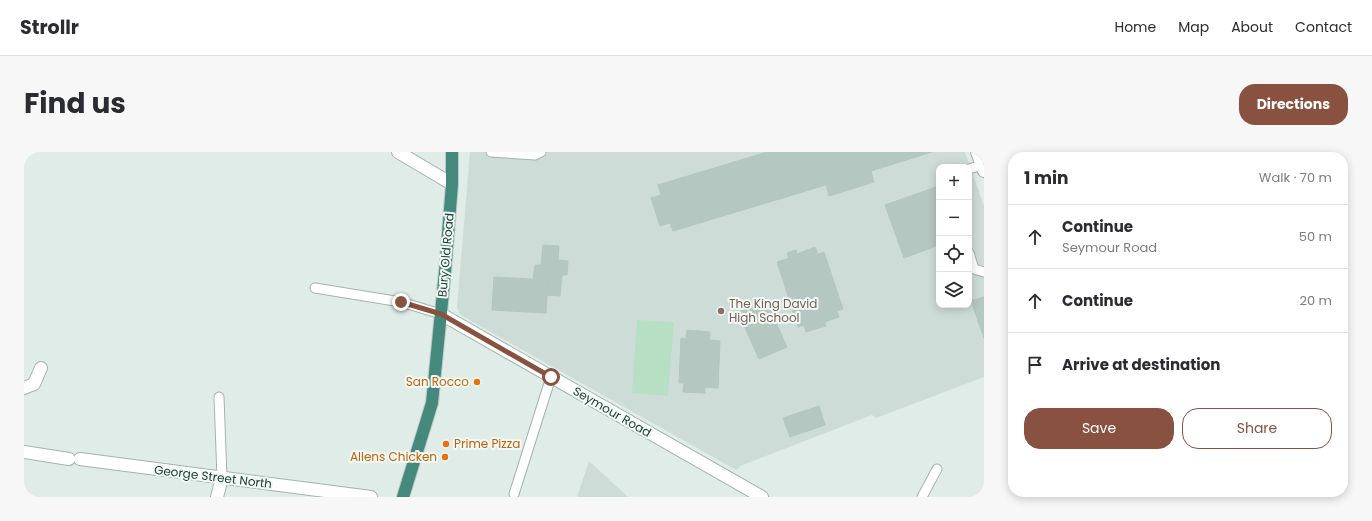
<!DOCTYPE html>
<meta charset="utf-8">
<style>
:root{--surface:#fff;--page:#f7f7f7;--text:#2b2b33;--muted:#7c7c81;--line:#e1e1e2;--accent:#89513f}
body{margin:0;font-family:Poppins,sans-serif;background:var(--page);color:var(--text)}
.controls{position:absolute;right:12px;top:12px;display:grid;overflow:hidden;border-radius:8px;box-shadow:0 2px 10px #0003}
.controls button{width:36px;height:36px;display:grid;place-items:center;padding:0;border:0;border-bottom:1px solid var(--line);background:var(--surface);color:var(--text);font:20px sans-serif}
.stop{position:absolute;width:12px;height:12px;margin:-9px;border:3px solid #89513f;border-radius:50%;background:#fff}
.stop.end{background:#89513f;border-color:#fff;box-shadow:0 1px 4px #0008}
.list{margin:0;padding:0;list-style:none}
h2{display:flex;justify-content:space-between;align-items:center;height:52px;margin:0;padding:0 16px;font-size:17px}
h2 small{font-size:13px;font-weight:400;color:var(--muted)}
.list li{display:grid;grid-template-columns:26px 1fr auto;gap:12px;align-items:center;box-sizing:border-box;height:64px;padding:0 16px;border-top:1px solid var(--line)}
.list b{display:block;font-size:15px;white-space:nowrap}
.list p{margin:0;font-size:13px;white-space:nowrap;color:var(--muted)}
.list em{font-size:13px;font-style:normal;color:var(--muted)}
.actions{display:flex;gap:8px;padding:12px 16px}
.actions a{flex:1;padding:9px 0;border:1px solid var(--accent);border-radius:16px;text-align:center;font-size:14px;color:var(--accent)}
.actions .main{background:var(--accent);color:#fff}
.icon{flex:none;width:22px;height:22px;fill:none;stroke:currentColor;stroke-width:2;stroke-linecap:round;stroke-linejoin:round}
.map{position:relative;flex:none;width:960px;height:345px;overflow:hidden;border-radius:16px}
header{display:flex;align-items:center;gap:24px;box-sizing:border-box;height:56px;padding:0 20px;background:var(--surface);border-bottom:1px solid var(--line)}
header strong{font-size:19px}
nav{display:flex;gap:22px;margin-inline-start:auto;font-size:14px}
.intro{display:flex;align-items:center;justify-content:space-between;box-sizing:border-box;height:96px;padding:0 24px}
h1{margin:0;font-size:28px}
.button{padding:10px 18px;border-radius:16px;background:var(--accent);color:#fff;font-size:14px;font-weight:700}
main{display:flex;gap:24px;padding:0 24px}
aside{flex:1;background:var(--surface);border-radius:16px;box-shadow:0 2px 10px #0003}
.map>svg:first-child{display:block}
.built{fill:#cedcd7;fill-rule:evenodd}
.green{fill:#b7dfc4}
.building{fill:#b5c7c1;stroke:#b2c7bf}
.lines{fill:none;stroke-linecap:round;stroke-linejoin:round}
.service-casing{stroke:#a3b4af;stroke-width:11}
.minor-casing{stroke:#a3b4af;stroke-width:14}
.trunk-casing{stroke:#c1c9c7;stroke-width:14}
.service{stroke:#fff;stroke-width:9}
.minor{stroke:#fff;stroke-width:12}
.trunk{stroke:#45897c;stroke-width:12}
.route{stroke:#89513f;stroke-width:5}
.education-dot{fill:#8d6e63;stroke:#f1f9f5;stroke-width:1.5}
.food-dot{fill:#e8710a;stroke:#f1f9f5;stroke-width:1.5}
.labels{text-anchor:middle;stroke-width:4;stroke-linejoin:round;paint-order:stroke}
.street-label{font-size:12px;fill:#203e37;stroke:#f1f9f5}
.education-label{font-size:12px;fill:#785e54;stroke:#f1f9f5;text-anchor:start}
.food-label{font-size:12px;fill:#c56008;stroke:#f1f9f5;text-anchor:end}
</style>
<header>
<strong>Strollr</strong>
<nav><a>Home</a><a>Map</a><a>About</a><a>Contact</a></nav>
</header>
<div class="intro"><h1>Find us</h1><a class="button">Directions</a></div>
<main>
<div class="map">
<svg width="960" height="345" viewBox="0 0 960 345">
<rect width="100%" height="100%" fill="#e0ece8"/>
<g class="built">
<path d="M446 0H941L960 54V225L852 266 848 263 716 314 712 318 440 165 435 161 433 155ZM915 15H945V153H915Z"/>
<polygon points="565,309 604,345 553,345"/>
</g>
<polygon class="green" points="613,168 650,170 644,244 608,241"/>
<g class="building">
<polygon points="743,0 908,0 847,19 850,30 805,44 802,33 649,79 646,71 636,74 627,46 637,43 634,33"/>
<polygon points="912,35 915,45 915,93 880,106 861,53"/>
<polygon points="519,93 535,94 534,108 544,109 543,123 538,123 536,144 523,143 524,128 509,127 511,113 517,113"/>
<polygon points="791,95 794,102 800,100 819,157 813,159 815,165 801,170 802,174 782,180 780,173 774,175 753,110 765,106 763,101 772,98 773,102"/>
<polygon points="470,125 524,128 522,161 468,158"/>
<polygon points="960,145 960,186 947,149"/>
<polygon points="742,148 763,195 735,207 714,160"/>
<polygon points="663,178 686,180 685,188 696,189 694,236 681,235 681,241 659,240 660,231 655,231 657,186 662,187"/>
<polygon points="795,254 801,273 766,285 759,266"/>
</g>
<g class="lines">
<defs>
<g id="service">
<polyline points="467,0 511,3 517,0"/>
<polyline points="945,17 958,13"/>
<polyline points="945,101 950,117 960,120"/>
<polyline points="291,136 377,150 417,162"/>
<polyline points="195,245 198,326"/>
<polyline points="490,342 527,225"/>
<polyline points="898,345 913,317"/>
</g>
<g id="minor">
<polyline points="374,0 428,32"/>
<polyline points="953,0 960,19"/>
<polyline points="417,162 738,345"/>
<polyline points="0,236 10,232 17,216"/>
<polyline points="0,300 45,307"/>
<polyline points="56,307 347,345"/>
<polyline points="193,345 198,326"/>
</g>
<polyline id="trunk" points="379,345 408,251 421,120 428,32 428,0"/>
</defs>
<use href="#service" class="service-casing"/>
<use href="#minor" class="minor-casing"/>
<use href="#trunk" class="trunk-casing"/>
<use href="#service" class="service"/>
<use href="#minor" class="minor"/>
<use href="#trunk" class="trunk"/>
</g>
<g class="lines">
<polyline class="route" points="377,150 417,162 527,225"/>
</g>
<circle class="education-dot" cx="697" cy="159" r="4"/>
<g class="food-dot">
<circle cx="453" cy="230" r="4"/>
<circle cx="422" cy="292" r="4"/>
<circle cx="421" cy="305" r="4"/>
</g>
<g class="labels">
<g class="street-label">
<text transform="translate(422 103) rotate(-85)" y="4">Bury Old Road</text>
<text transform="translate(588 260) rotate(30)" y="4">Seymour Road</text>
<text transform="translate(189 325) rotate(7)" y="4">George Street North</text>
</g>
<g class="education-label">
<text x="705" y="156">The King David<tspan x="705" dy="14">High School</tspan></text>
</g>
<g class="food-label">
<text x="445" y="234">San Rocco</text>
<text x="430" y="296" text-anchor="start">Prime Pizza</text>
<text x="413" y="309">Allens Chicken</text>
</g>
</g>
</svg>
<div class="controls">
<button>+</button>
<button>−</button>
<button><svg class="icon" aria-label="locate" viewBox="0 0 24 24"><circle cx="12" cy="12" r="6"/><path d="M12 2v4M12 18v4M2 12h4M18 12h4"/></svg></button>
<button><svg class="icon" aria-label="layers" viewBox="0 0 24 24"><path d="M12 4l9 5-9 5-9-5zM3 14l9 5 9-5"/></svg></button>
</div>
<div class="stop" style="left:527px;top:225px"></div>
<div class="stop end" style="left:377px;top:150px"></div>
</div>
<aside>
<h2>1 min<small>Walk · 70 m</small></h2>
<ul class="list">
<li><svg class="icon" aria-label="ahead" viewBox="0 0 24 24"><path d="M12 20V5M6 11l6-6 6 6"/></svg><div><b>Continue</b><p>Seymour Road</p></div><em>50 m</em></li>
<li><svg class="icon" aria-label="ahead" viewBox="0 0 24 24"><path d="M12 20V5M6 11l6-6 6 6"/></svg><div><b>Continue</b></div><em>20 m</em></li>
<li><svg class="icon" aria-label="arrive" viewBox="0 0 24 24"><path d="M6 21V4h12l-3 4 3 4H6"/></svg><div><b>Arrive at destination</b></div></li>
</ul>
<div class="actions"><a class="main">Save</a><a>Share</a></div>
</aside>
</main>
